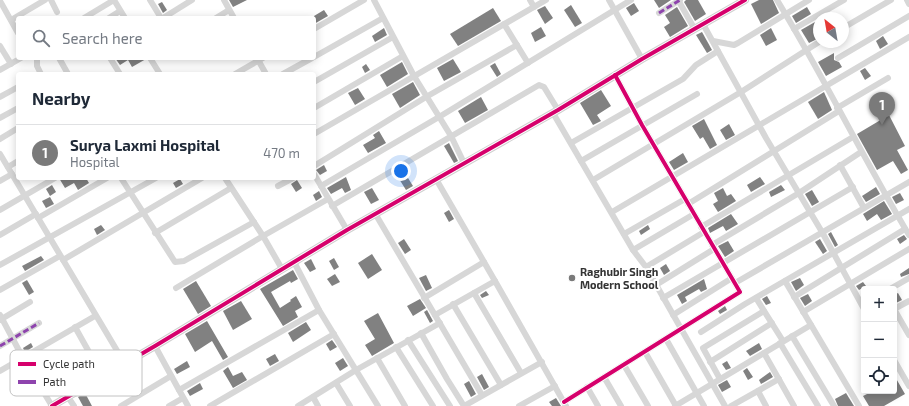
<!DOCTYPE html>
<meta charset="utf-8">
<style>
:root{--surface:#fff;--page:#f2f2f3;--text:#1f2937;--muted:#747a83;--line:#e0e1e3;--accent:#7a7a7a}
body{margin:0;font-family:"Exo 2",sans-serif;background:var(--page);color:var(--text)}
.controls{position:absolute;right:12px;bottom:12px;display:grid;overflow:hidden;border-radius:4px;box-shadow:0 2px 10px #0003}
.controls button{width:36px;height:36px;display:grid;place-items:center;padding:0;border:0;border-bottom:1px solid var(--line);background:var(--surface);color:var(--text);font:20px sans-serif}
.compass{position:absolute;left:813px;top:12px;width:36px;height:36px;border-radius:50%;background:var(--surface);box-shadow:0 2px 10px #0003;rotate:329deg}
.you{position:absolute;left:401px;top:171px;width:14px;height:14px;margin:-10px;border:3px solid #fff;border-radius:50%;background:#1a73e8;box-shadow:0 0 0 6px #1a73e833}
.badge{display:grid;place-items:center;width:26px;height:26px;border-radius:50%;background:var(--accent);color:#fff;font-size:13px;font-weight:700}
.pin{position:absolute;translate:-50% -33px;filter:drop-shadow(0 1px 2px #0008)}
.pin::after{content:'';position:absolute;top:21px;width:14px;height:12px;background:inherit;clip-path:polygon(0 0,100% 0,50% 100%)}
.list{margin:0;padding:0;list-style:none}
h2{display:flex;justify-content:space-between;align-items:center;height:52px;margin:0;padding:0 16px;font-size:17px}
h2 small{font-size:13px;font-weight:400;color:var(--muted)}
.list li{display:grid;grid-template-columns:26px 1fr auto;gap:12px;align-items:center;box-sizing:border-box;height:56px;padding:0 16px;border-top:1px solid var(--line)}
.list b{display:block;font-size:15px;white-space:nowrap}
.list p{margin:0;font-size:13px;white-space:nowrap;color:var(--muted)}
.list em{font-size:13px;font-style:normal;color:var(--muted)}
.icon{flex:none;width:22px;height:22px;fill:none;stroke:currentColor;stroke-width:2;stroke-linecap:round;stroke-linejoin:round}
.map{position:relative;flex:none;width:909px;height:406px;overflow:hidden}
.search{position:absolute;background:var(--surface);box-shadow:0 2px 10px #0003;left:16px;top:16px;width:300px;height:44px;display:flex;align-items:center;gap:10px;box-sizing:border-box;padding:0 14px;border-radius:4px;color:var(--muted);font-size:15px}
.panel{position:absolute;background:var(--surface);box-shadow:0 2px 10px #0003;left:16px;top:72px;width:300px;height:108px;border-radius:4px}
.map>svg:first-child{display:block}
.building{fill:#818181}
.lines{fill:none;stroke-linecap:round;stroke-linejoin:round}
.street{stroke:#d7d7d7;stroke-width:6}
.secondary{stroke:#d0d0d0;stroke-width:8}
.quiet{stroke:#8e44ad;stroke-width:3;stroke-dasharray:6 3;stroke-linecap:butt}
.cycleway-casing{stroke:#fff;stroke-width:6}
.cycleway{stroke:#d6006c;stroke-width:4}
.poi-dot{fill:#7a7a7a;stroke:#fff;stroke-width:1.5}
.labels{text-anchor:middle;stroke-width:4;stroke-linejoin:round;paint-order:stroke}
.poi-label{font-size:11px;font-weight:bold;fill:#333;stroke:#fff;text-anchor:start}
.key{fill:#fff;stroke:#c2c2c2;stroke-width:1}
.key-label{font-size:11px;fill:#333}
</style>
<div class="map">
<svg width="909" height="406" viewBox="0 0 909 406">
<rect width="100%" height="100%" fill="#fff"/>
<g class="building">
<polygon points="229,0 247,0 233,7"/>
<polygon points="654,0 671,0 659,8"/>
<polygon points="686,0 698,0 706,14 695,21 684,2"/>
<polygon points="759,0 773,0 779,13 761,24 751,4"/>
<polygon points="162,2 167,10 163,13 158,4"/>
<polygon points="634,3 639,11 631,16 626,8"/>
<polygon points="571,5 582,23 575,27 564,10"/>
<polygon points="545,6 553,18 545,24 537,10"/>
<polygon points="677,7 688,26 670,37 664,27 670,23 665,15"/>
<polygon points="807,7 811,14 796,23 792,16"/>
<polygon points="493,8 501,21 458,46 450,34"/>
<polygon points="324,10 328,16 314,24 314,16"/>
<polygon points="815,22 819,29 819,38 809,43 801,30"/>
<polygon points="541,27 546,36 535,42 531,33"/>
<polygon points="384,28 387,35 375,42 372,36"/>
<polygon points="771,28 777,40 766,46 760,35"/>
<polygon points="702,32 712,50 707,53 696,35"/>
<polygon points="883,36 888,44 880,49 876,41"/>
<polygon points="834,53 834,60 839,62 842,67 826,76 818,62"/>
<polygon points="115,58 146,58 146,59 132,67 128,60 120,65"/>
<polygon points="453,59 461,72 444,81 437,68"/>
<polygon points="402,62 408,74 387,87 380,75"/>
<polygon points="495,63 501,74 497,77 490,66"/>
<polygon points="366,64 370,70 365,73 362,67"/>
<polygon points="865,68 871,76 865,80 860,71"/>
<polygon points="413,82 420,95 400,108 392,94"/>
<polygon points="358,88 365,99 355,105 348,93"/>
<polygon points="601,90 611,106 597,115 601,121 593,125 580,103"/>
<polygon points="824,92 832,110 818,119 808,102"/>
<polygon points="481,97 488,110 465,123 458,111"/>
<polygon points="889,115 905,146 897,150 908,170 901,174 893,161 877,170 857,134"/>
<polygon points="704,119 717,145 710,149 703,137 700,139 692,126"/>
<polygon points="729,124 735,135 726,140 720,130"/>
<polygon points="379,131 386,143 368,153 363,145 375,138 373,135"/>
<polygon points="449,143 458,161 454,163 444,146"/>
<polygon points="683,153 688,162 674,170 669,162"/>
<polygon points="324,165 327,171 320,175 316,170"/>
<polygon points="403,170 413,186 406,190 396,174"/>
<polygon points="346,177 351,190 345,193 342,188 331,194 327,188"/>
<polygon points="760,177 765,184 751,192 747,185"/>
<polygon points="59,178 86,178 89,183 78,190 74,183 65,188"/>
<polygon points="180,179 183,184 176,188 173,183"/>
<polygon points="297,180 302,188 296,192 291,184"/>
<polygon points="52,185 56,192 50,196 46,189"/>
<polygon points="781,185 785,190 771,197 769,192"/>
<polygon points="876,187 880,194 866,202 862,196"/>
<polygon points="372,188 379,200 371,204 364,192"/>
<polygon points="723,188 727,196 731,194 736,201 718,212 713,204 718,201 714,193"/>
<polygon points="812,190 819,202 812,206 805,194"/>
<polygon points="319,191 322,197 316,201 313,195"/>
<polygon points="900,193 904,200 896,204 892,197"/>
<polygon points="50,197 54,204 46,208 42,201"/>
<polygon points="884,201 892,214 881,220 877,214 867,221 863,214"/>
<polygon points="449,210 454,219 449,222 444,213"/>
<polygon points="731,214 738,224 726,231 723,226 710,233 708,228"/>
<polygon points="101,225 105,230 97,235 94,229"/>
<polygon points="648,225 650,229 641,235 639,231"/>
<polygon points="831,232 838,245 835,247 828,234"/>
<polygon points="904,235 907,239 900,244 897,239"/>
<polygon points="404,239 411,250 405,254 398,243"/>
<polygon points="820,239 827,251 823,254 815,242"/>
<polygon points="728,241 734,251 725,257 718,246"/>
<polygon points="372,254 382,270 368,279 358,263"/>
<polygon points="41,256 44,260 25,271 22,266"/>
<polygon points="334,258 339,267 334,270 329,261"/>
<polygon points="311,259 316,269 310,272 304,263"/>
<polygon points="666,264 670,271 664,275 660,268"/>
<polygon points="909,268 909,274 901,277 900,274"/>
<polygon points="293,270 298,279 291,283 290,281 271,292 280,308 291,301 290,300 296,296 302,307 295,311 298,317 283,326 260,289"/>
<polygon points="335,274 340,282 332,286 327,279"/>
<polygon points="426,275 432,288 426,291 419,278"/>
<polygon points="800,278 804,285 796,291 791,282"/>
<polygon points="704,279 707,289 701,292 699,289 685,297 687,301 682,304 677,295"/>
<polygon points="27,280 34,292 29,295 22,283"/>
<polygon points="196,281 211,306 198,314 183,289"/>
<polygon points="863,282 866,286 859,290 856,286"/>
<polygon points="486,291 489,295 482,298 480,295"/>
<polygon points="898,293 902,300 894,304 894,295"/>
<polygon points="808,294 812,301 805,306 800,298"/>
<polygon points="767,296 771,303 766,305 762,299"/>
<polygon points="420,299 426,308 413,316 407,306"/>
<polygon points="241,301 252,319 233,330 223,311"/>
<polygon points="725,306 727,310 720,314 718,311"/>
<polygon points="427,310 433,321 430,323 424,312"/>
<polygon points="378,313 394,343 372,356 365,345 375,339 364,321"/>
<polygon points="207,321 228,357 223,360 212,341 195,352 185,334"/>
<polygon points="306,322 311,330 293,342 288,333"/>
<polygon points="332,340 337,347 330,351 326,344"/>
<polygon points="31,343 33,347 25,352 23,348"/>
<polygon points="759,343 762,349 750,356 746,351"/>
<polygon points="275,354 279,361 270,366 266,359"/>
<polygon points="343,358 348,366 340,371 335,363"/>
<polygon points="187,361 190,367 177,374 174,369"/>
<polygon points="727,361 731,368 726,370 722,364"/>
<polygon points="228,367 233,376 242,372 247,380 233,388 223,371"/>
<polygon points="747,368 753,377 748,380 743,371"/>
<polygon points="770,372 773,377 761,384 759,380"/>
<polygon points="482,374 489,387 484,390 477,377"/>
<polygon points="894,375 905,394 884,406 869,406 863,396 871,392 872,394 878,391 894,391"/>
<polygon points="727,380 731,387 722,392 718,385"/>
<polygon points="469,381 476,394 471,397 464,384"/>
<polygon points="200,383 203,389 190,396 187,391"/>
<polygon points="85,393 92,406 83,406 78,397"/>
<polygon points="846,393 854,406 838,406 835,399"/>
<polygon points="556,398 561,406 552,406 549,402"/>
</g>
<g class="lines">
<g class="street">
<polyline points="51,0 57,12"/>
<polyline points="114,0 125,18"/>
<polyline points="150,0 161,18"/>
<polyline points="224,0 234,18"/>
<polyline points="374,0 414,76 451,136 464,163"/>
<polyline points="530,0 534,7"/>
<polyline points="609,0 642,59"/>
<polyline points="678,0 694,28"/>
<path d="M777 0C824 77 863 158 909 235"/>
<polyline points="907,0 909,4"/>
<polyline points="0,1 18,33"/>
<polyline points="659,13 680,0"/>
<polyline points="84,18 114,0"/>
<polyline points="109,18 120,11"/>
<polyline points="163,18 192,0"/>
<polyline points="216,18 229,10"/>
<polyline points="11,20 45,0"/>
<polyline points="504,24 528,63"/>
<polyline points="703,24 766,138 822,232 864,309"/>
<polyline points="843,28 891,0"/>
<polyline points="314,29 364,0"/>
<polyline points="794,29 844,0"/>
<polyline points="713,41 734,45 738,43 809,0"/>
<polyline points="0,46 11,64"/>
<polyline points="314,57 383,18"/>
<polyline points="37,58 37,66 41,74"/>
<polyline points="59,58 68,74"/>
<polyline points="110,58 120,74"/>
<polyline points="150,58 160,74"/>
<polyline points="257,58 266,74"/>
<polyline points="838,58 909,16"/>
<polyline points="0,70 21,58"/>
<polyline points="235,74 263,58"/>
<polyline points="283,74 312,58"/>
<polyline points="314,82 393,37"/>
<polyline points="0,97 18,87"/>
<polyline points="314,108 403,56"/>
<polyline points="837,108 888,78"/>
<polyline points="553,113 633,250 646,267 725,406"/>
<polyline points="0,118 18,108"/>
<polyline points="314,134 546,0"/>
<polyline points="0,139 18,128"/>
<polyline points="571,143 683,79 696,65 718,51"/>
<polyline points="0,154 125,364"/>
<polyline points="581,161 697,94"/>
<polyline points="840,165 864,208"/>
<polyline points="314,166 426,97 517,45"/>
<polyline points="8,167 18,161"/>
<polyline points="314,174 347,230"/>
<polyline points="121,178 175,262 184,261 254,222"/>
<polyline points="436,179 495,281"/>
<polyline points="593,180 741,92 819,42"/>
<polyline points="0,181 12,174"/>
<polyline points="278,186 293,178"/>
<polyline points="321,186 439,117 631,0"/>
<polyline points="688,204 839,111"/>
<polyline points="332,206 539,85 544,87 558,110"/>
<polyline points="0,210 55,178"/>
<polyline points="612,212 909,37"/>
<polyline points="376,215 482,395"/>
<polyline points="38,218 107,178"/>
<polyline points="701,227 853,137"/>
<polyline points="155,233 231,188"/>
<polyline points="624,234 685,199"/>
<polyline points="0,235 36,214"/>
<polyline points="712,245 799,193 861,152"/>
<polyline points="633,250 694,214"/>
<polyline points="63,260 202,178"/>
<polyline points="294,262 319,310 378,406"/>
<polyline points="0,265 156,178"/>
<polyline points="646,267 704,232"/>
<polyline points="282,269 263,236 328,199"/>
<polyline points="785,281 859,406"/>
<polyline points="735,283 909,182"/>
<polyline points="656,285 714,249"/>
<polyline points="176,288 263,236 225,178"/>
<polyline points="890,289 909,278"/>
<polyline points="0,290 60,256"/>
<polyline points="474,293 521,373"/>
<polyline points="794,297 905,229"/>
<polyline points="424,298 484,262"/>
<polyline points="663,298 853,187"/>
<polyline points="756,298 783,341"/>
<polyline points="453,304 501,385"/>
<polyline points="894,309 909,335"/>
<polyline points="894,309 909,301"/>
<polyline points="803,312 909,249"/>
<polyline points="0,315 23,358 52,406"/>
<polyline points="435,315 495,281 566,406"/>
<polyline points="673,315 732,278"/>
<polyline points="0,320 30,302"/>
<polyline points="75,327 103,377"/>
<polyline points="701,332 745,304 909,209"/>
<polyline points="421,333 447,379 464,406"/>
<polyline points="792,336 834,406"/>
<polyline points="666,339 704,406"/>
<polyline points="408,340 450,406"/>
<polyline points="780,343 818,406"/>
<polyline points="0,346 39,323"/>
<polyline points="155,346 179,390 319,310"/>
<polyline points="396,347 433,406"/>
<polyline points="645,352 676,406"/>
<polyline points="764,353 794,406"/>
<polyline points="377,358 405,406"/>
<polyline points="894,360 909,386"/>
<polyline points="710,362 772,323"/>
<polyline points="624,365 648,406"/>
<polyline points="0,371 95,316"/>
<polyline points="604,377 621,406"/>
<polyline points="720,379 703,348 764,311"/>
<polyline points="336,383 350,406"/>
<polyline points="587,387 598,406"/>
<polyline points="179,390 188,406"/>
<polyline points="758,391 766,406"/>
<polyline points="17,392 53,370"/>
<polyline points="68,397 74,406"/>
<polyline points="313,397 318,406"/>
<polyline points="564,402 740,292 642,125 615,75"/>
<polyline points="121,406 171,376"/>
<polyline points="169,406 183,398"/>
<polyline points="210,406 334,334"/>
<polyline points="298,406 356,370 440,323"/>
<polyline points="464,406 542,362"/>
<polyline points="519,406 555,386"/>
<polyline points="675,406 811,325"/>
<polyline points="731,406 779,379"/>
</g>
<polyline class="secondary" points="52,406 155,346 347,230 558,110 642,59 745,0"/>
<g class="quiet">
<polyline points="659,13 680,0"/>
<polyline points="0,346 39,323"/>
<polyline points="17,392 53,370"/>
</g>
<defs>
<g id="cycleway">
<polyline points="564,402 740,292 642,125 615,75"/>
<polyline points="52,406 155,346 347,230 558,110 642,59 745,0"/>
</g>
</defs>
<use href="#cycleway" class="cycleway-casing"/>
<use href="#cycleway" class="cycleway"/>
</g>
<circle class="poi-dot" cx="572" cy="278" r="4"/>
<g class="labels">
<g class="poi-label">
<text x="580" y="276">Raghubir Singh<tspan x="580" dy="13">Modern School</tspan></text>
</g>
</g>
<rect x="10" y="350" width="132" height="46" rx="6" class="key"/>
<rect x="18" y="362" width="18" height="4" fill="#d6006c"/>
<rect x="18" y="380" width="18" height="4" fill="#8e44ad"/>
<g class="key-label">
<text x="43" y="368">Cycle path</text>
<text x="43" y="386">Path</text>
</g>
</svg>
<div class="controls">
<button>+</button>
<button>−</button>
<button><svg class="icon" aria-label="locate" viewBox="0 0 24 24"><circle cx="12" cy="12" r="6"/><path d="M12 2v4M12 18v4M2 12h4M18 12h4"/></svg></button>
</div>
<svg class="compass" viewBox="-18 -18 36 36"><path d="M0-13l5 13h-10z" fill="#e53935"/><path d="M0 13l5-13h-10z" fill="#747a83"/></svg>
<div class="you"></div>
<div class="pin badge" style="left:882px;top:125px">1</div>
<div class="search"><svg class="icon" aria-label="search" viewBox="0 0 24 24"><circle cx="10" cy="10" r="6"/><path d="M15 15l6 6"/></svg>Search here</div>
<section class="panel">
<h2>Nearby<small></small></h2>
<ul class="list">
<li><span class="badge">1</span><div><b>Surya Laxmi Hospital</b><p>Hospital</p></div><em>470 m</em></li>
</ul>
</section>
</div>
